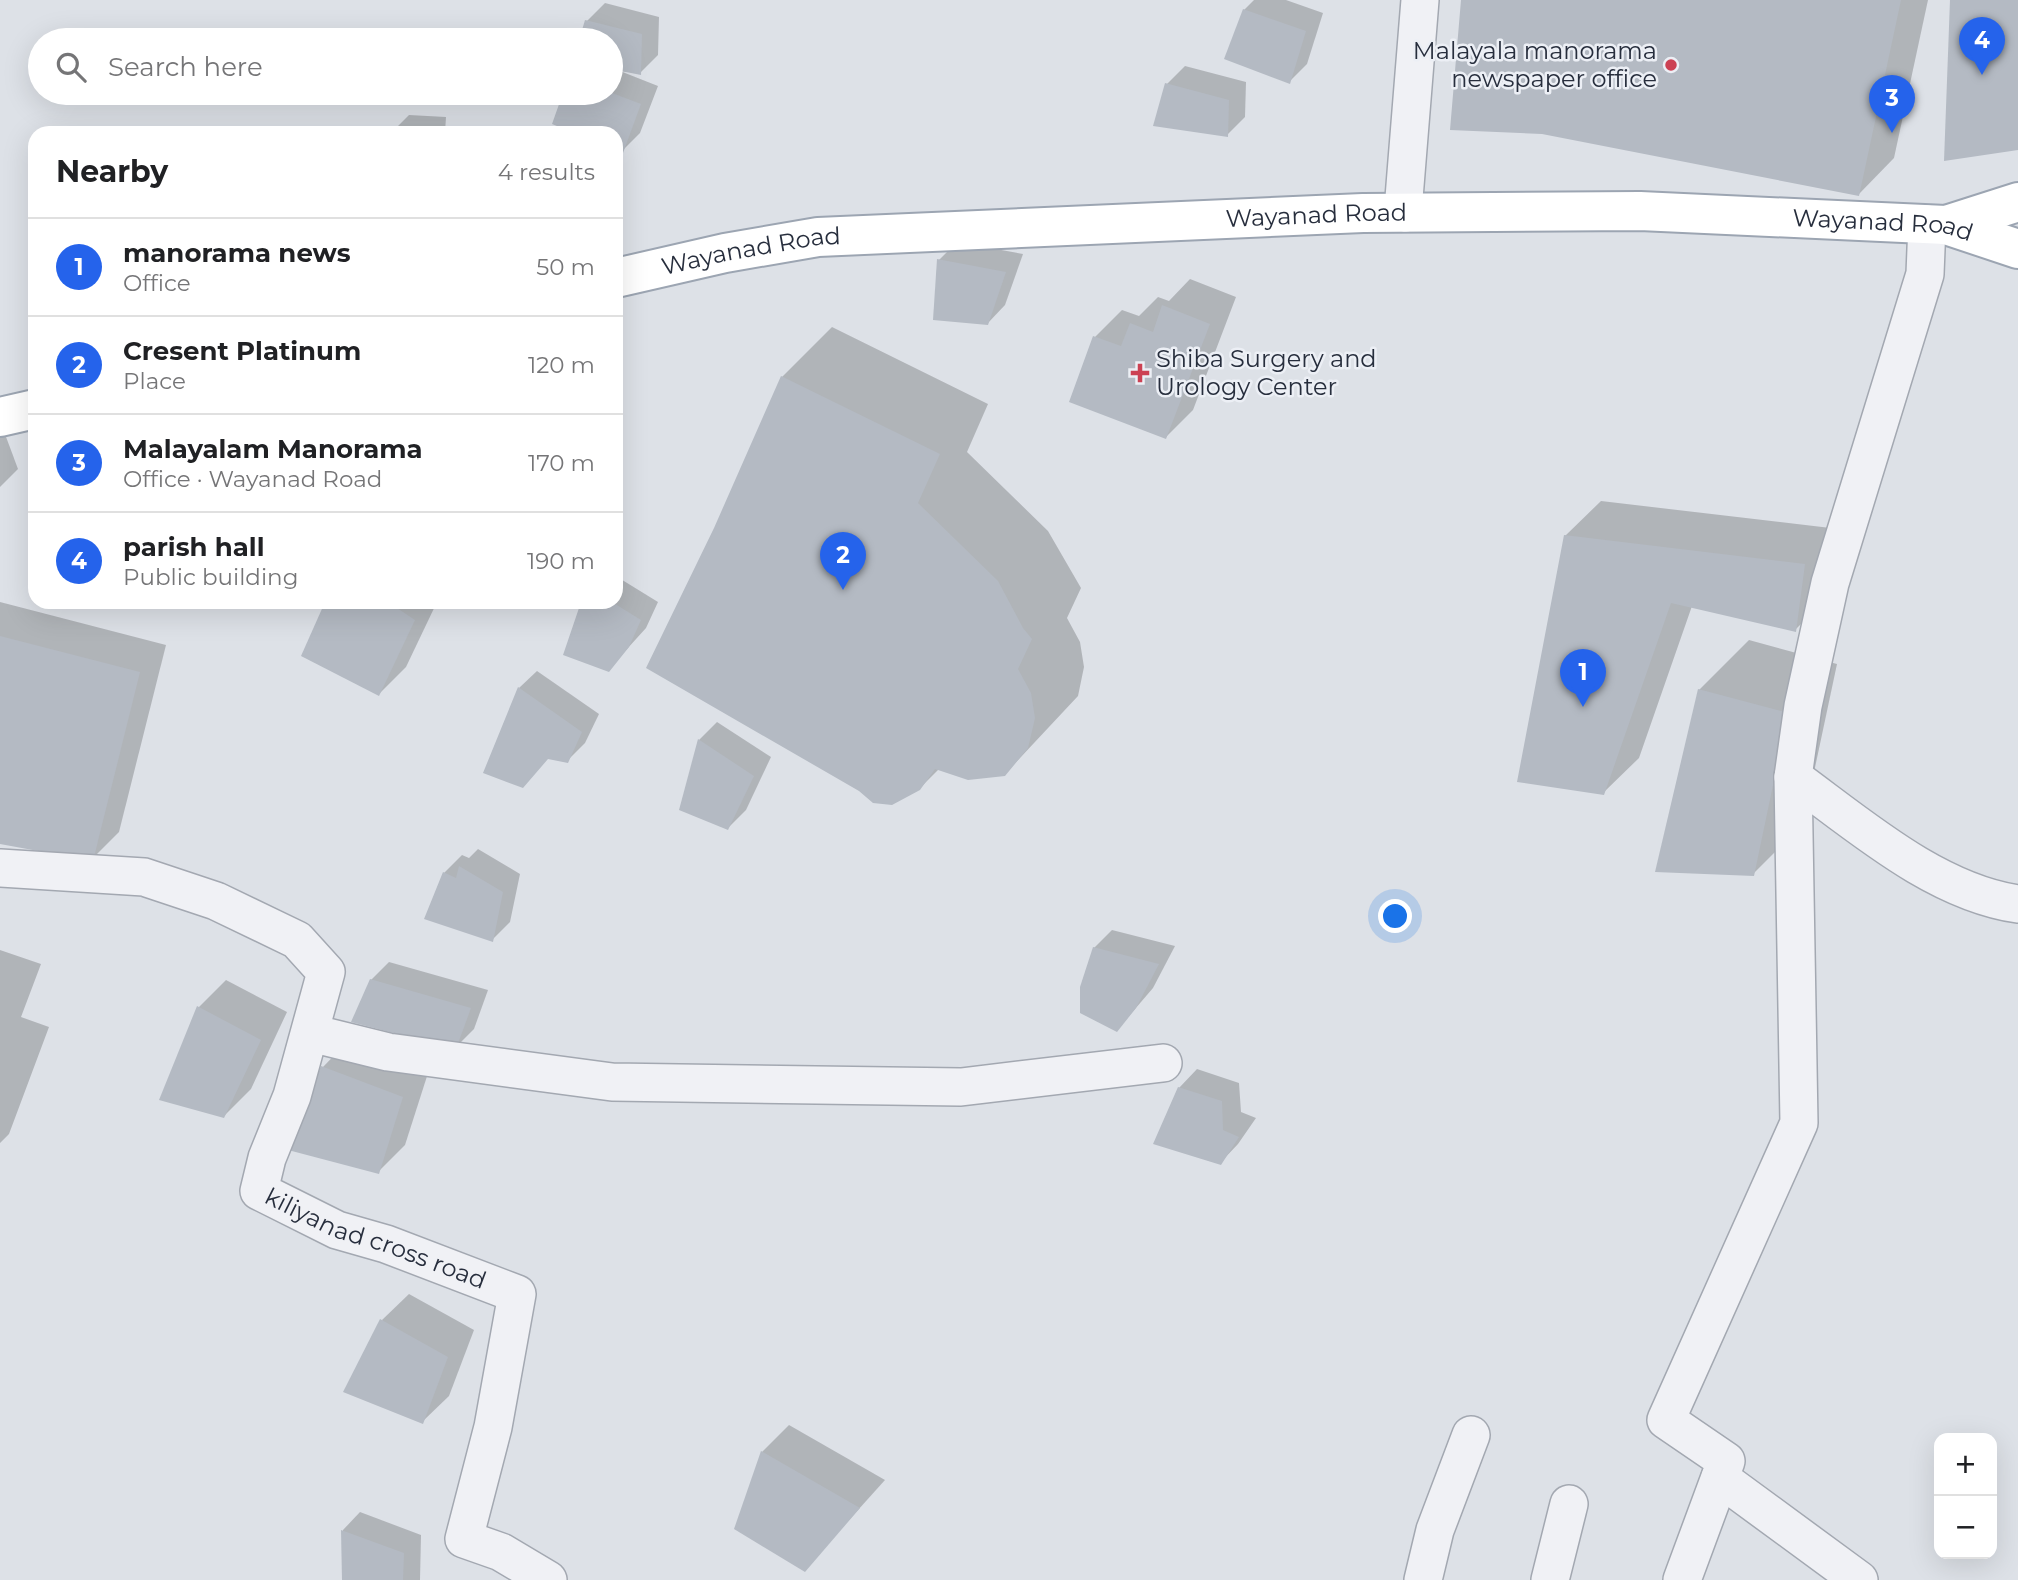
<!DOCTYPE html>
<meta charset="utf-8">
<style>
:root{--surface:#fff;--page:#f2f2f2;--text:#202124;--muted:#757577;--line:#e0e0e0;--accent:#2563eb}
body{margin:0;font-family:Montserrat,sans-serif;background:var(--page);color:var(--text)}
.controls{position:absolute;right:21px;bottom:21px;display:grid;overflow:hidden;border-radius:14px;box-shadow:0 7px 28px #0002}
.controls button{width:63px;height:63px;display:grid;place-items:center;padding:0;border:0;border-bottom:2px solid var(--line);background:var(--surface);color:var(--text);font:35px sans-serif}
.you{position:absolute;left:1396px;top:917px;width:24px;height:24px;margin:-18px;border:5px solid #fff;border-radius:50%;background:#1a73e8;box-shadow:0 0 0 10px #1a73e833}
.badge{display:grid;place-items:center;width:46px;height:46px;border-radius:50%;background:var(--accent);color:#fff;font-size:23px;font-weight:700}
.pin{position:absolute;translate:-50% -58px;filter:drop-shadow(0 2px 4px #0008)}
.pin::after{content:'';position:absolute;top:37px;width:24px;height:21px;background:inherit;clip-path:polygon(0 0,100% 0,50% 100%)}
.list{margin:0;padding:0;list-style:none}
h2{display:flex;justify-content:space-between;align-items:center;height:91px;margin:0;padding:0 28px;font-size:30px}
h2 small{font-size:23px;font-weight:400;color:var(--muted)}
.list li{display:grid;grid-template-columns:46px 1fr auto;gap:21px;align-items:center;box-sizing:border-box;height:98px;padding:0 28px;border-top:2px solid var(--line)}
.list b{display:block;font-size:26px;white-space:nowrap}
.list p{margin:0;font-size:23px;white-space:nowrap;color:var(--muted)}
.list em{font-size:23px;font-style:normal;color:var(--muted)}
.icon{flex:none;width:38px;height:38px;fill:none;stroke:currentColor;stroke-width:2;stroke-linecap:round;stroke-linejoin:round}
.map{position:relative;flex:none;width:2018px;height:1580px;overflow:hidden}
.search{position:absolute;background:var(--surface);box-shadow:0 7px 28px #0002;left:28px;top:28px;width:595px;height:77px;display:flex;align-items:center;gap:18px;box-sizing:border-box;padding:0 24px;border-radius:38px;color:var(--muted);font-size:26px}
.panel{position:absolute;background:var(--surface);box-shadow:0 7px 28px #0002;left:28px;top:126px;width:595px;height:483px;border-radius:21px}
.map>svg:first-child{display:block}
.shadow{fill:#0003}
.building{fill:#b4bac3}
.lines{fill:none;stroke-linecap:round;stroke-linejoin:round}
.street-casing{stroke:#a3a8b1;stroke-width:40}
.primary-casing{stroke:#9ca5b2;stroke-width:42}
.street{stroke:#f0f1f5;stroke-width:37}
.primary{stroke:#fff;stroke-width:38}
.poi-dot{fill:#cc4153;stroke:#eceff5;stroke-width:2.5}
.labels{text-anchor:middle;stroke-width:5;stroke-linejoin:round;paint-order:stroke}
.poi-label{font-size:24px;fill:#272e3d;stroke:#eceff5;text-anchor:end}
.street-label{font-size:24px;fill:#272e3d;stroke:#eceff5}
</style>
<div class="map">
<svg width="2018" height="1580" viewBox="0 0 2018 1580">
<rect width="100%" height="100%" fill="#dde1e7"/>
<g class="shadow">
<polygon points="1254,0 1286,0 1323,13 1307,64 1289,82 1244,10"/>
<polygon points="1463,0 1928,0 1894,158 1859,194 1542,132"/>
<polygon points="605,3 659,17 658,55 640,73 620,71 658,86 640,133 622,151 616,148 616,133 579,133 554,123 565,93 611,93 611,40 581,40 587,21"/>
<polygon points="1185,66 1246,82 1245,117 1227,135 1167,84"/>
<polygon points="409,115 446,117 445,133 391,133"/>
<polygon points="957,242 1023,254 1005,305 987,324 939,260"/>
<polygon points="1190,279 1236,297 1193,410 1166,437 1095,337 1122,310 1139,316 1158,297 1169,301"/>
<polygon points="832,327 988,404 967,452 1048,531 1081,588 1067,618 1080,642 1084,667 1078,696 1005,774 939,769 919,789 716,528 782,377"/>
<polygon points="2,426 18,469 0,487 0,427"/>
<polygon points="1601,501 1839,529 1830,595 1795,630 1692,606 1639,758 1603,793 1565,536"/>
<polygon points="619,578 658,602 646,628 608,670 580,609 587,602 616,602"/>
<polygon points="0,602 166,645 119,832 92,859 0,842"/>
<polygon points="327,602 437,602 406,667 379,694"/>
<polygon points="1749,640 1837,664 1803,824 1753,874 1699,690"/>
<polygon points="537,671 599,714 585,743 567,761 519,688"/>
<polygon points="717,722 771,757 746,810 728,828 699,740"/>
<polygon points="478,849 520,874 510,922 492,940 444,873 462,855 469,858"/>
<polygon points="1112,930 1175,946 1153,988 1117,1030 1094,948"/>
<polygon points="0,950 41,964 21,1017 49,1027 9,1134 0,1143"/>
<polygon points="389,962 488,990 474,1029 456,1047 371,980"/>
<polygon points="226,980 287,1012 251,1089 224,1116 162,1099 199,1007"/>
<polygon points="349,1040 429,1070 405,1145 378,1172 323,1067"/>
<polygon points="1197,1069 1239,1083 1241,1112 1256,1118 1238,1144 1220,1163 1179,1088"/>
<polygon points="409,1294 474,1330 449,1396 422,1422 382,1320"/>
<polygon points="789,1425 885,1480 804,1570 762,1452"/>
<polygon points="360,1512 421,1535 420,1580 344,1580 343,1530"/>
</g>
<g class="building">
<polygon points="1461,0 1901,0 1859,196 1542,134 1450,130"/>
<polygon points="1950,0 2018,0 2018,150 1944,161"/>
<polygon points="1243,9 1306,31 1290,84 1224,59"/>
<polygon points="585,20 642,34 641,75 611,69 611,40 579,40"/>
<polygon points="1165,83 1229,100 1228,137 1153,126"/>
<polygon points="563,93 612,93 641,104 623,153 616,150 616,133 574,133 552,124"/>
<polygon points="937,259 1006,272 988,325 933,320"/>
<polygon points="1162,305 1210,324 1166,439 1069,402 1093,336 1121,346 1130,323 1153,332"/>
<polygon points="781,376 940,454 918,503 998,581 1023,628 1032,639 1018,669 1031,693 1035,718 1028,748 1005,776 968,780 935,769 920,790 892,805 873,803 859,791 646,668 714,528"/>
<polygon points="1564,535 1805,564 1796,632 1671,603 1604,795 1517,782"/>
<polygon points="325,602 388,602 415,620 379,696 301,656"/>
<polygon points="594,602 612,602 641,620 629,647 609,672 563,655 579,608 590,608"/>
<polygon points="0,636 140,672 93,861 0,844"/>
<polygon points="518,687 582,732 568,763 548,759 523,788 483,773"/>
<polygon points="1698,689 1788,713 1754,876 1655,872"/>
<polygon points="698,739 754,776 728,830 679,810"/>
<polygon points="459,866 503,892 493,942 424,919 443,872 456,878"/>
<polygon points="1093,947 1159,964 1136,1008 1117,1032 1080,1013 1080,987"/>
<polygon points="370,979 471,1008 456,1049 351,1022"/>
<polygon points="197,1006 261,1040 224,1118 159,1100"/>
<polygon points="321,1066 403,1097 379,1174 288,1150"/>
<polygon points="1178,1087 1222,1101 1223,1130 1239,1137 1221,1165 1153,1144"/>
<polygon points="380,1319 448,1357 423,1424 343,1392"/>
<polygon points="761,1451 860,1508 805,1572 734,1529"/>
<polygon points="341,1530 404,1553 403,1580 342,1580"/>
</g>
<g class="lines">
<defs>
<g id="street">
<polyline points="1406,213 1404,198 1420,0"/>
<path d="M1793 777C1859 825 1935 892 2018 904"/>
<path id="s1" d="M0 868 144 877 216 901 297 940 326 972 292 1096 267 1158 259 1191 337 1230 386 1244 517 1294 493 1427 464 1539 501 1552 548 1580"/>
<polyline points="311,1033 388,1052 612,1082 961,1087 1163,1063"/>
<polyline points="1720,1478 1859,1580"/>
<polyline points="1423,1580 1435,1530 1471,1435"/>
<polyline points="1550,1580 1569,1504"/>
<polyline points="1682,1580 1726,1461 1666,1420 1799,1123 1793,777 1803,706 1830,583 1925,274 1927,224"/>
</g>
<g id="primary">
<polyline points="1946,225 2018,202"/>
<path id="s2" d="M616 278 725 253 818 237 1363 213 1640 211 1946 225 2018 249"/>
<polyline points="0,417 35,409"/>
</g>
</defs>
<use href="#street" class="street-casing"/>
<use href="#primary" class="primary-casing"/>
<use href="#street" class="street"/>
<use href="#primary" class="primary"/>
</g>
<g class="poi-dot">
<circle cx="1671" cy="65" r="7"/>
<path d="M1136.5 362.5h7v7h7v7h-7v7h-7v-7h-7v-7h7z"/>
</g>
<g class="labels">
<g class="poi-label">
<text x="1657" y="59">Malayala manorama<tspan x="1657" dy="28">newspaper office</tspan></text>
<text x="1156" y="367" text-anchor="start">Shiba Surgery and<tspan x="1156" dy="28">Urology Center</tspan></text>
</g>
<g class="street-label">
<text dy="8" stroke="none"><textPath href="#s2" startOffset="705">Wayanad Road</textPath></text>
<text dy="8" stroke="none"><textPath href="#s2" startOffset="1272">Wayanad Road</textPath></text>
<text dy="8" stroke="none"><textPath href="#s2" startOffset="138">Wayanad Road</textPath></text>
<text dy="8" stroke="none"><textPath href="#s1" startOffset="709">kiliyanad cross road</textPath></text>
</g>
</g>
</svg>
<div class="controls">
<button>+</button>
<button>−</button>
</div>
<div class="you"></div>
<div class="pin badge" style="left:1583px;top:707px">1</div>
<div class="pin badge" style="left:843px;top:590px">2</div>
<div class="pin badge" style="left:1892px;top:133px">3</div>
<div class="pin badge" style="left:1982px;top:75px">4</div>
<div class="search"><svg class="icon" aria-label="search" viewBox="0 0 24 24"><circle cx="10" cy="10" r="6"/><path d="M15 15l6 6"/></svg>Search here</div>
<section class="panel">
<h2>Nearby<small>4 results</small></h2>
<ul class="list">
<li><span class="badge">1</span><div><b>manorama news</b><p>Office</p></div><em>50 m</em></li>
<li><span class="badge">2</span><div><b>Cresent Platinum</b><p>Place</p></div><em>120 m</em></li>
<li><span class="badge">3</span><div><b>Malayalam Manorama</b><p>Office · Wayanad Road</p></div><em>170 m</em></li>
<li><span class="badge">4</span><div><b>parish hall</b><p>Public building</p></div><em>190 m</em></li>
</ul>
</section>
</div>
